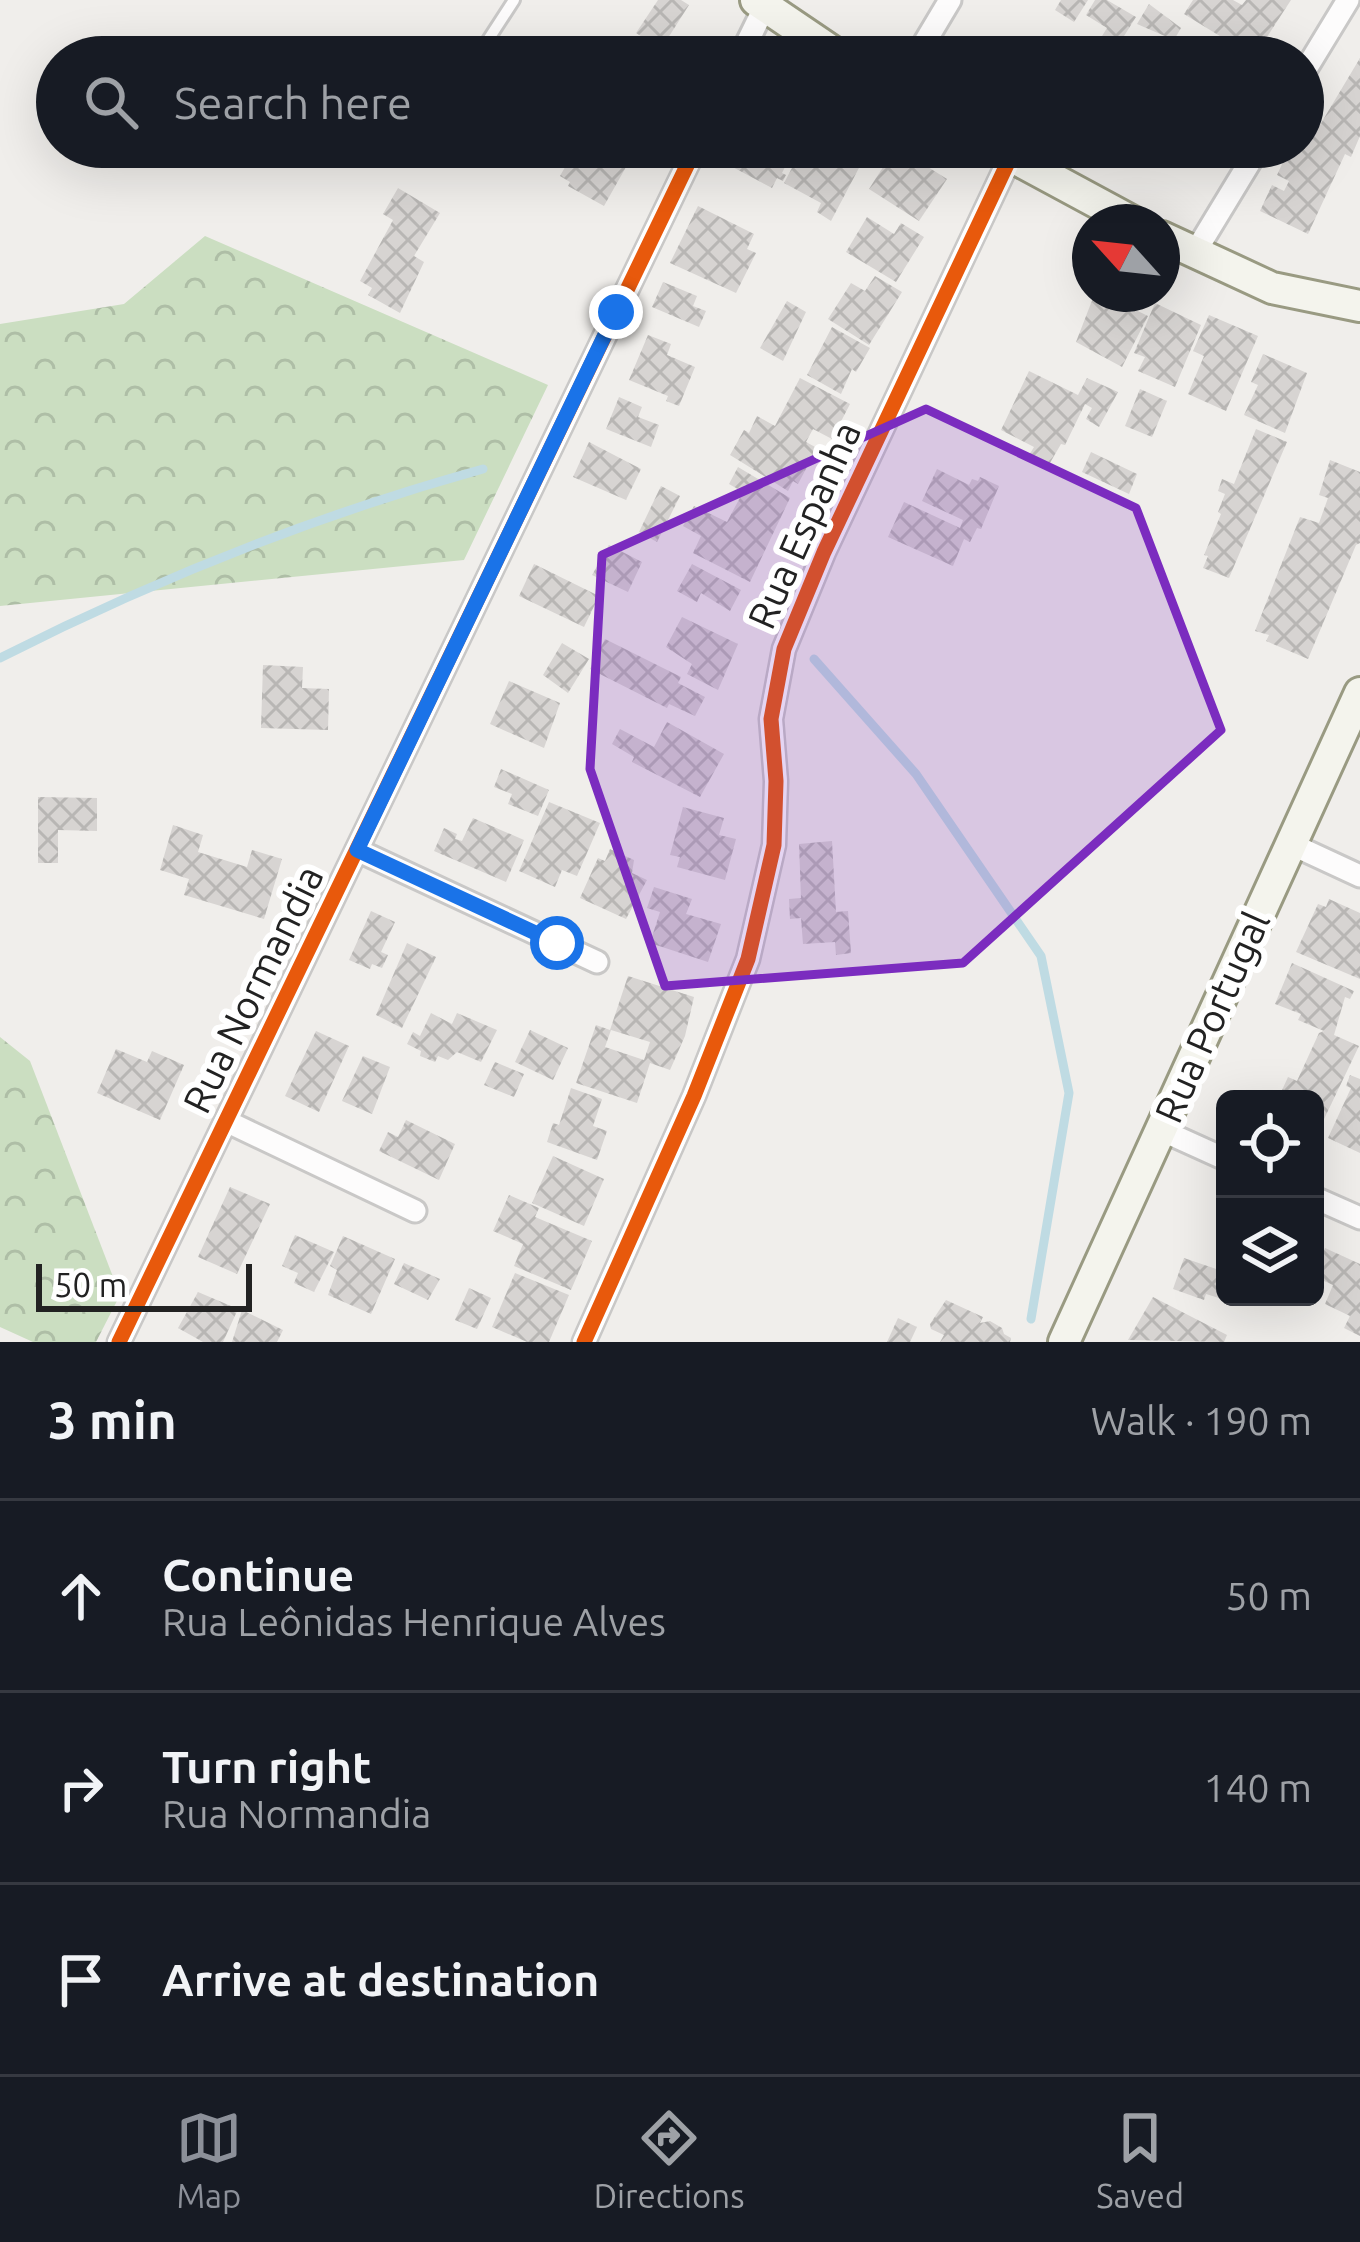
<!DOCTYPE html>
<meta charset="utf-8">
<style>
:root{--surface:#171b24;--page:#20242c;--text:#f1f3f6;--muted:#9ea1a6;--line:#363941;--accent:#8c9099}
body{margin:0;font-family:Ubuntu,sans-serif;background:var(--page);color:var(--text)}
.controls{position:absolute;right:36px;bottom:36px;display:grid;overflow:hidden;border-radius:18px;box-shadow:0 12px 48px #0002}
.controls button{width:108px;height:108px;display:grid;place-items:center;padding:0;border:0;border-bottom:3px solid var(--line);background:var(--surface);color:var(--text);font:60px sans-serif}
.compass{position:absolute;left:1072px;top:204px;width:108px;height:108px;border-radius:50%;background:var(--surface);box-shadow:0 12px 48px #0002;rotate:297deg}
.scale{position:absolute;left:36px;bottom:30px;width:216px;box-sizing:border-box;padding-left:12px;border:6px solid #222;border-top:0;font-size:33px;line-height:42px;white-space:nowrap;color:#222;-webkit-text-stroke:9px #fff;paint-order:stroke}
.stop{position:absolute;width:36px;height:36px;margin:-27px;border:9px solid #1a73e8;border-radius:50%;background:#fff}
.stop.end{background:#1a73e8;border-color:#fff;box-shadow:0 3px 12px #0008}
.list{margin:0;padding:0;list-style:none}
h2{display:flex;justify-content:space-between;align-items:center;height:156px;margin:0;padding:0 48px;font-size:51px}
h2 small{font-size:39px;font-weight:400;color:var(--muted)}
.list li{display:grid;grid-template-columns:78px 1fr auto;gap:36px;align-items:center;box-sizing:border-box;height:192px;padding:0 48px;border-top:3px solid var(--line)}
.list b{display:block;font-size:45px;white-space:nowrap}
.list p{margin:0;font-size:39px;white-space:nowrap;color:var(--muted)}
.list em{font-size:39px;font-style:normal;color:var(--muted)}
.icon{flex:none;width:66px;height:66px;fill:none;stroke:currentColor;stroke-width:2;stroke-linecap:round;stroke-linejoin:round}
.map{position:relative;flex:none;width:1360px;height:1342px;overflow:hidden}
.search{position:absolute;background:var(--surface);box-shadow:0 12px 48px #0002;left:36px;right:36px;top:36px;height:132px;display:flex;align-items:center;gap:30px;box-sizing:border-box;padding:0 42px;border-radius:66px;color:var(--muted);font-size:45px}
.sheet{height:732px;background:var(--surface)}
nav{display:flex;justify-content:space-around;align-items:center;box-sizing:border-box;height:168px;border-top:3px solid var(--line);background:var(--surface);font-size:33px;color:var(--muted)}
nav a{display:grid;justify-items:center;gap:6px}
nav .on{color:var(--accent)}
.map>svg:first-child{display:block}
.forest{fill:url(#forest-crowns)}
.lines{fill:none;stroke-linecap:round;stroke-linejoin:round}
.stream{stroke:#bfdbe3;stroke-width:9}
.building{fill:url(#building-cross-hatch);fill-rule:evenodd}
.lane-casing{stroke:#c9c8c7;stroke-width:16}
.street-casing{stroke:#c9c8c7;stroke-width:27}
.secondary-casing{stroke:#999a82;stroke-width:36}
.lane{stroke:#fdfcfc;stroke-width:10}
.street{stroke:#fdfcfc;stroke-width:21}
.secondary{stroke:#f4f4ed;stroke-width:30}
.cycleway-casing{stroke:#fff;stroke-width:22}
.cycleway{stroke:#e8590c;stroke-width:15}
.route{stroke:#1a73e8;stroke-width:15}
.marked{fill:#7b2cbf;fill-opacity:0.2;stroke:#7b2cbf;stroke-width:9;stroke-linejoin:round}
.labels{text-anchor:middle;stroke-width:12;stroke-linejoin:round;paint-order:stroke}
.street-label{font-size:39px;fill:#222;stroke:#fff}
</style>
<div class="map">
<svg width="1360" height="1342" viewBox="0 0 1360 1342">
<defs>
<pattern id="forest-crowns" width="20" height="18" patternUnits="userSpaceOnUse" patternTransform="scale(3)"><rect width="20" height="18" fill="#cbdec1"/><path d="M2 6a3 3 0 1 1 6 0M12 15a3 3 0 1 1 6 0" fill="none" stroke="#aebea6"/></pattern>
<pattern id="building-cross-hatch" width="8" height="8" patternUnits="userSpaceOnUse" patternTransform="scale(3)"><rect width="8" height="8" fill="#d7d4d2"/><path d="M0 0l8 8M0 8l8-8" fill="none" stroke="#b8b6b4"/></pattern>
</defs>
<rect width="100%" height="100%" fill="#f0eeeb"/>
<g class="forest">
<polygon points="205,236 548,385 464,560 0,606 0,324 124,304"/>
<polygon points="0,1037 30,1061 120,1295 96,1342 33,1342 0,1327"/>
</g>
<g class="lines">
<g class="stream">
<path d="M0 658C154 580 317 515 483 469"/>
<polyline points="814,659 916,774 1041,956 1069,1093 1031,1319"/>
</g>
</g>
<g class="building">
<polygon points="658,0 681,0 689,5 661,49 636,33"/>
<polygon points="1061,0 1088,0 1074,22 1055,10"/>
<polygon points="1095,0 1107,0 1136,17 1114,52 1123,57 1089,57 1107,28 1086,15"/>
<polygon points="1193,0 1233,0 1242,5 1246,0 1291,0 1254,57 1184,14"/>
<polygon points="1149,4 1181,28 1174,40 1137,24"/>
<polygon points="1360,58 1360,136 1351,157 1345,154 1308,234 1260,211 1272,185 1284,191 1289,181 1277,175 1290,147 1303,147 1303,128 1314,135"/>
<polygon points="717,147 769,147 790,157 782,173 786,175 783,181 777,178 772,188 712,156"/>
<polygon points="803,147 870,147 831,221 817,212 821,203 784,183"/>
<polygon points="896,147 947,179 919,221 869,189"/>
<polygon points="1108,147 1140,147 1132,161"/>
<polygon points="573,153 598,167 605,154 626,167 604,206 568,186 570,182 560,176"/>
<polygon points="398,188 440,213 414,256 424,262 400,313 368,295 372,288 360,281 393,220 383,214"/>
<polygon points="698,206 754,234 747,249 756,253 736,293 670,263"/>
<polygon points="867,217 894,234 901,223 924,237 896,282 846,252"/>
<polygon points="875,276 902,292 869,345 828,319 851,283 865,291"/>
<polygon points="663,282 697,296 693,306 706,311 699,327 652,307"/>
<polygon points="1093,298 1109,307 1113,299 1148,316 1122,367 1076,342"/>
<polygon points="787,301 806,312 783,361 760,348"/>
<polygon points="1155,303 1201,325 1175,387 1138,371 1145,357 1134,353"/>
<polygon points="1209,315 1258,336 1226,411 1188,394 1204,356 1193,351"/>
<polygon points="832,327 870,348 856,372 852,369 841,394 807,375"/>
<polygon points="648,335 671,344 667,355 695,367 679,406 666,401 668,396 629,380"/>
<polygon points="1263,354 1307,373 1285,433 1244,415 1258,385 1251,382"/>
<polygon points="1029,371 1078,395 1087,378 1118,392 1099,427 1086,419 1092,408 1085,404 1065,445 1061,444 1047,468 1028,457 1034,447 1001,430"/>
<polygon points="800,378 850,404 832,439 813,429 806,442 817,448 798,484 793,481 788,491 730,455 744,430 749,433 757,416 775,426"/>
<polygon points="1140,389 1167,401 1152,437 1125,426"/>
<polygon points="619,397 642,407 638,417 659,425 651,447 606,429"/>
<polygon points="1256,429 1287,442 1229,578 1203,568 1208,556 1204,555 1221,514 1218,512 1225,494 1218,491 1222,479 1234,484"/>
<polygon points="589,442 641,469 626,500 573,477"/>
<polygon points="1091,452 1137,474 1129,494 1082,472"/>
<polygon points="1330,460 1360,472 1360,543 1356,545 1308,659 1266,641 1269,635 1255,631 1300,517 1319,523 1328,498 1319,495"/>
<polygon points="738,467 790,498 750,582 693,553 701,536 683,526 694,506 727,522 743,492 729,484"/>
<polygon points="937,469 969,485 972,479 978,481 980,477 999,486 981,529 977,528 970,542 964,539 953,566 888,537 904,502 960,528 963,520 922,501"/>
<polygon points="661,486 680,496 657,542 639,532"/>
<polygon points="609,545 642,562 628,592 592,575"/>
<polygon points="534,564 599,596 584,627 519,596"/>
<polygon points="692,564 741,590 730,611 701,593 697,602 677,591"/>
<polygon points="682,617 738,644 718,690 687,674 692,664 666,647"/>
<polygon points="605,639 681,677 678,683 705,697 695,716 669,704 667,708 590,669"/>
<polygon points="562,643 589,659 568,693 543,675"/>
<polygon points="263,665 303,667 302,688 329,689 328,730 261,728"/>
<polygon points="509,681 560,703 544,748 490,724"/>
<polygon points="667,722 724,754 700,797 632,762 634,757 612,744 620,729 654,747"/>
<polygon points="501,769 549,790 538,816 508,804 512,794 494,787"/>
<polygon points="38,797 97,798 97,831 58,830 58,863 38,863"/>
<polygon points="549,802 600,823 577,876 562,870 555,887 519,871"/>
<polygon points="683,807 724,818 719,835 736,839 725,880 677,867 680,857 670,855"/>
<polygon points="473,818 524,840 506,882 434,851 444,828 457,834 455,839 462,841"/>
<polygon points="173,825 203,835 198,852 247,867 252,850 282,859 264,919 184,895 189,879 160,870"/>
<polygon points="832,841 836,912 848,911 851,953 836,955 835,942 803,944 801,918 790,919 789,899 801,898 799,844"/>
<polygon points="610,849 634,860 632,873 647,880 626,919 580,898 598,858 605,861"/>
<polygon points="654,887 692,899 686,914 721,924 708,962 650,943 660,912 647,908"/>
<polygon points="1329,899 1360,913 1360,979 1296,952 1318,904 1326,907"/>
<polygon points="371,911 395,922 381,952 388,955 382,968 372,964 370,969 349,960"/>
<polygon points="407,943 436,957 402,1028 376,1015"/>
<polygon points="1292,963 1354,991 1350,999 1345,997 1334,1035 1359,1046 1315,1138 1315,1099 1278,1099 1288,1077 1297,1081 1319,1033 1324,1031 1298,1020 1301,1014 1275,1004"/>
<path d="M628 976 694 997 685 1036 670 1070 650 1063 637 1103 576 1083 596 1025 610 1030ZM611 1030 650 1042 644 1060 605 1047Z"/>
<polygon points="431,1013 452,1024 457,1013 497,1030 481,1062 457,1052 448,1060 438,1056 435,1062 420,1056 421,1051 407,1044 413,1032 420,1036"/>
<polygon points="530,1030 568,1048 553,1080 515,1062"/>
<polygon points="316,1031 349,1046 319,1112 285,1096"/>
<polygon points="116,1049 147,1062 152,1051 184,1065 160,1120 97,1093"/>
<polygon points="363,1056 390,1067 372,1114 342,1101"/>
<polygon points="495,1062 524,1074 514,1097 484,1085"/>
<polygon points="1350,1075 1360,1079 1360,1153 1328,1138 1351,1088 1346,1086"/>
<polygon points="571,1088 602,1099 593,1126 607,1131 597,1160 547,1142 553,1123 559,1125"/>
<polygon points="406,1120 455,1144 439,1180 379,1151 388,1132 398,1137"/>
<polygon points="553,1156 604,1179 584,1226 532,1203"/>
<polygon points="230,1187 270,1204 237,1274 198,1257"/>
<polygon points="509,1195 539,1208 535,1217 592,1241 571,1290 514,1266 523,1244 493,1231"/>
<polygon points="1225,1203 1225,1241 1216,1237 1221,1224 1217,1222"/>
<polygon points="295,1235 334,1252 314,1292 294,1283 298,1273 282,1266"/>
<polygon points="343,1236 395,1259 371,1314 328,1295 337,1270 330,1266"/>
<polygon points="1325,1248 1360,1264 1360,1336 1344,1328 1350,1316 1325,1304 1333,1285 1315,1277 1315,1271"/>
<polygon points="1184,1258 1225,1272 1225,1297 1237,1297 1235,1303 1206,1294 1204,1300 1173,1289"/>
<polygon points="404,1263 440,1279 428,1300 394,1284"/>
<polygon points="515,1273 569,1295 549,1342 527,1342 492,1327"/>
<polygon points="469,1288 491,1298 477,1329 455,1320"/>
<polygon points="198,1292 238,1309 223,1342 203,1342 178,1328"/>
<polygon points="1153,1297 1227,1335 1224,1342 1128,1340"/>
<polygon points="946,1300 983,1317 980,1323 990,1321 1002,1328 1004,1334 1011,1338 1010,1342 940,1342 944,1335 931,1329 930,1324"/>
<polygon points="242,1310 283,1330 277,1342 232,1342"/>
<polygon points="898,1318 917,1327 910,1342 887,1342"/>
</g>
<g class="lines">
<defs>
<polyline id="lane" points="477,57 514,0"/>
<g id="street">
<polyline points="740,57 765,6"/>
<polyline points="916,57 950,0"/>
<polyline points="1303,74 1348,0"/>
<polyline points="1194,254 1259,147"/>
<polyline points="1291,844 1360,876"/>
<polyline points="357,850 597,962"/>
<polyline points="226,1121 415,1211"/>
<polyline points="1161,1130 1225,1159"/>
<polyline points="1315,1198 1360,1218"/>
<polyline points="119,1342 696,147"/>
<polyline points="584,1342 694,1096 748,959 774,845 776,781 771,719 784,649 824,552 1011,156"/>
</g>
<g id="secondary">
<polyline points="756,0 840,57"/>
<polyline points="994,147 1133,222"/>
<polyline points="1162,237 1272,288 1360,306"/>
<polyline points="1064,1342 1360,693"/>
</g>
</defs>
<use href="#lane" class="lane-casing"/>
<use href="#street" class="street-casing"/>
<use href="#secondary" class="secondary-casing"/>
<use href="#lane" class="lane"/>
<use href="#street" class="street"/>
<use href="#secondary" class="secondary"/>
<defs>
<g id="cycleway">
<polyline points="119,1342 696,147"/>
<polyline points="584,1342 694,1096 748,959 774,845 776,781 771,719 784,649 824,552 1011,156"/>
</g>
</defs>
<use href="#cycleway" class="cycleway-casing"/>
<use href="#cycleway" class="cycleway"/>
</g>
<g class="lines">
<polyline class="route" points="557,943 357,850 616,312"/>
</g>
<path class="marked" d="M926 409 1136 508 1221 730 963 963 665 986 590 769 602 555Z"/>
<g class="labels">
<g class="street-label">
<text transform="translate(804 525) rotate(-66)" y="14">Rua Espanha</text>
<text transform="translate(253 989) rotate(-64)" y="14">Rua Normandia</text>
<text transform="translate(1212 1017) rotate(-66)" y="14">Rua Portugal</text>
</g>
</g>
</svg>
<div class="controls">
<button><svg class="icon" aria-label="locate" viewBox="0 0 24 24"><circle cx="12" cy="12" r="6"/><path d="M12 2v4M12 18v4M2 12h4M18 12h4"/></svg></button>
<button><svg class="icon" aria-label="layers" viewBox="0 0 24 24"><path d="M12 4l9 5-9 5-9-5zM3 14l9 5 9-5"/></svg></button>
</div>
<svg class="compass" viewBox="-18 -18 36 36"><path d="M0-13l5 13h-10z" fill="#e53935"/><path d="M0 13l5-13h-10z" fill="#9ea1a6"/></svg>
<div class="scale">50 m</div>
<div class="stop" style="left:557px;top:943px"></div>
<div class="stop end" style="left:616px;top:312px"></div>
<div class="search"><svg class="icon" aria-label="search" viewBox="0 0 24 24"><circle cx="10" cy="10" r="6"/><path d="M15 15l6 6"/></svg>Search here</div>
</div>
<section class="sheet">
<h2>3 min<small>Walk · 190 m</small></h2>
<ul class="list">
<li><svg class="icon" aria-label="ahead" viewBox="0 0 24 24"><path d="M12 20V5M6 11l6-6 6 6"/></svg><div><b>Continue</b><p>Rua Leônidas Henrique Alves</p></div><em>50 m</em></li>
<li><svg class="icon" aria-label="right" viewBox="0 0 24 24"><path d="M7 20v-9h11M14 6l5 5-5 5"/></svg><div><b>Turn right</b><p>Rua Normandia</p></div><em>140 m</em></li>
<li><svg class="icon" aria-label="arrive" viewBox="0 0 24 24"><path d="M6 21V4h12l-3 4 3 4H6"/></svg><div><b>Arrive at destination</b></div></li>
</ul>
</section>
<nav>
<a class="on"><svg class="icon" aria-label="map" viewBox="0 0 24 24"><path d="M3 6l6-2 6 2 6-2v14l-6 2-6-2-6 2zM9 4v14M15 6v14"/></svg>Map</a>
<a><svg class="icon" aria-label="directions" viewBox="0 0 24 24"><path d="M12 3l9 9-9 9-9-9zM9 14v-3h6M13 9l2 2-2 2"/></svg>Directions</a>
<a><svg class="icon" aria-label="saved" viewBox="0 0 24 24"><path d="M7 4h10v16l-5-4-5 4z"/></svg>Saved</a>
</nav>
